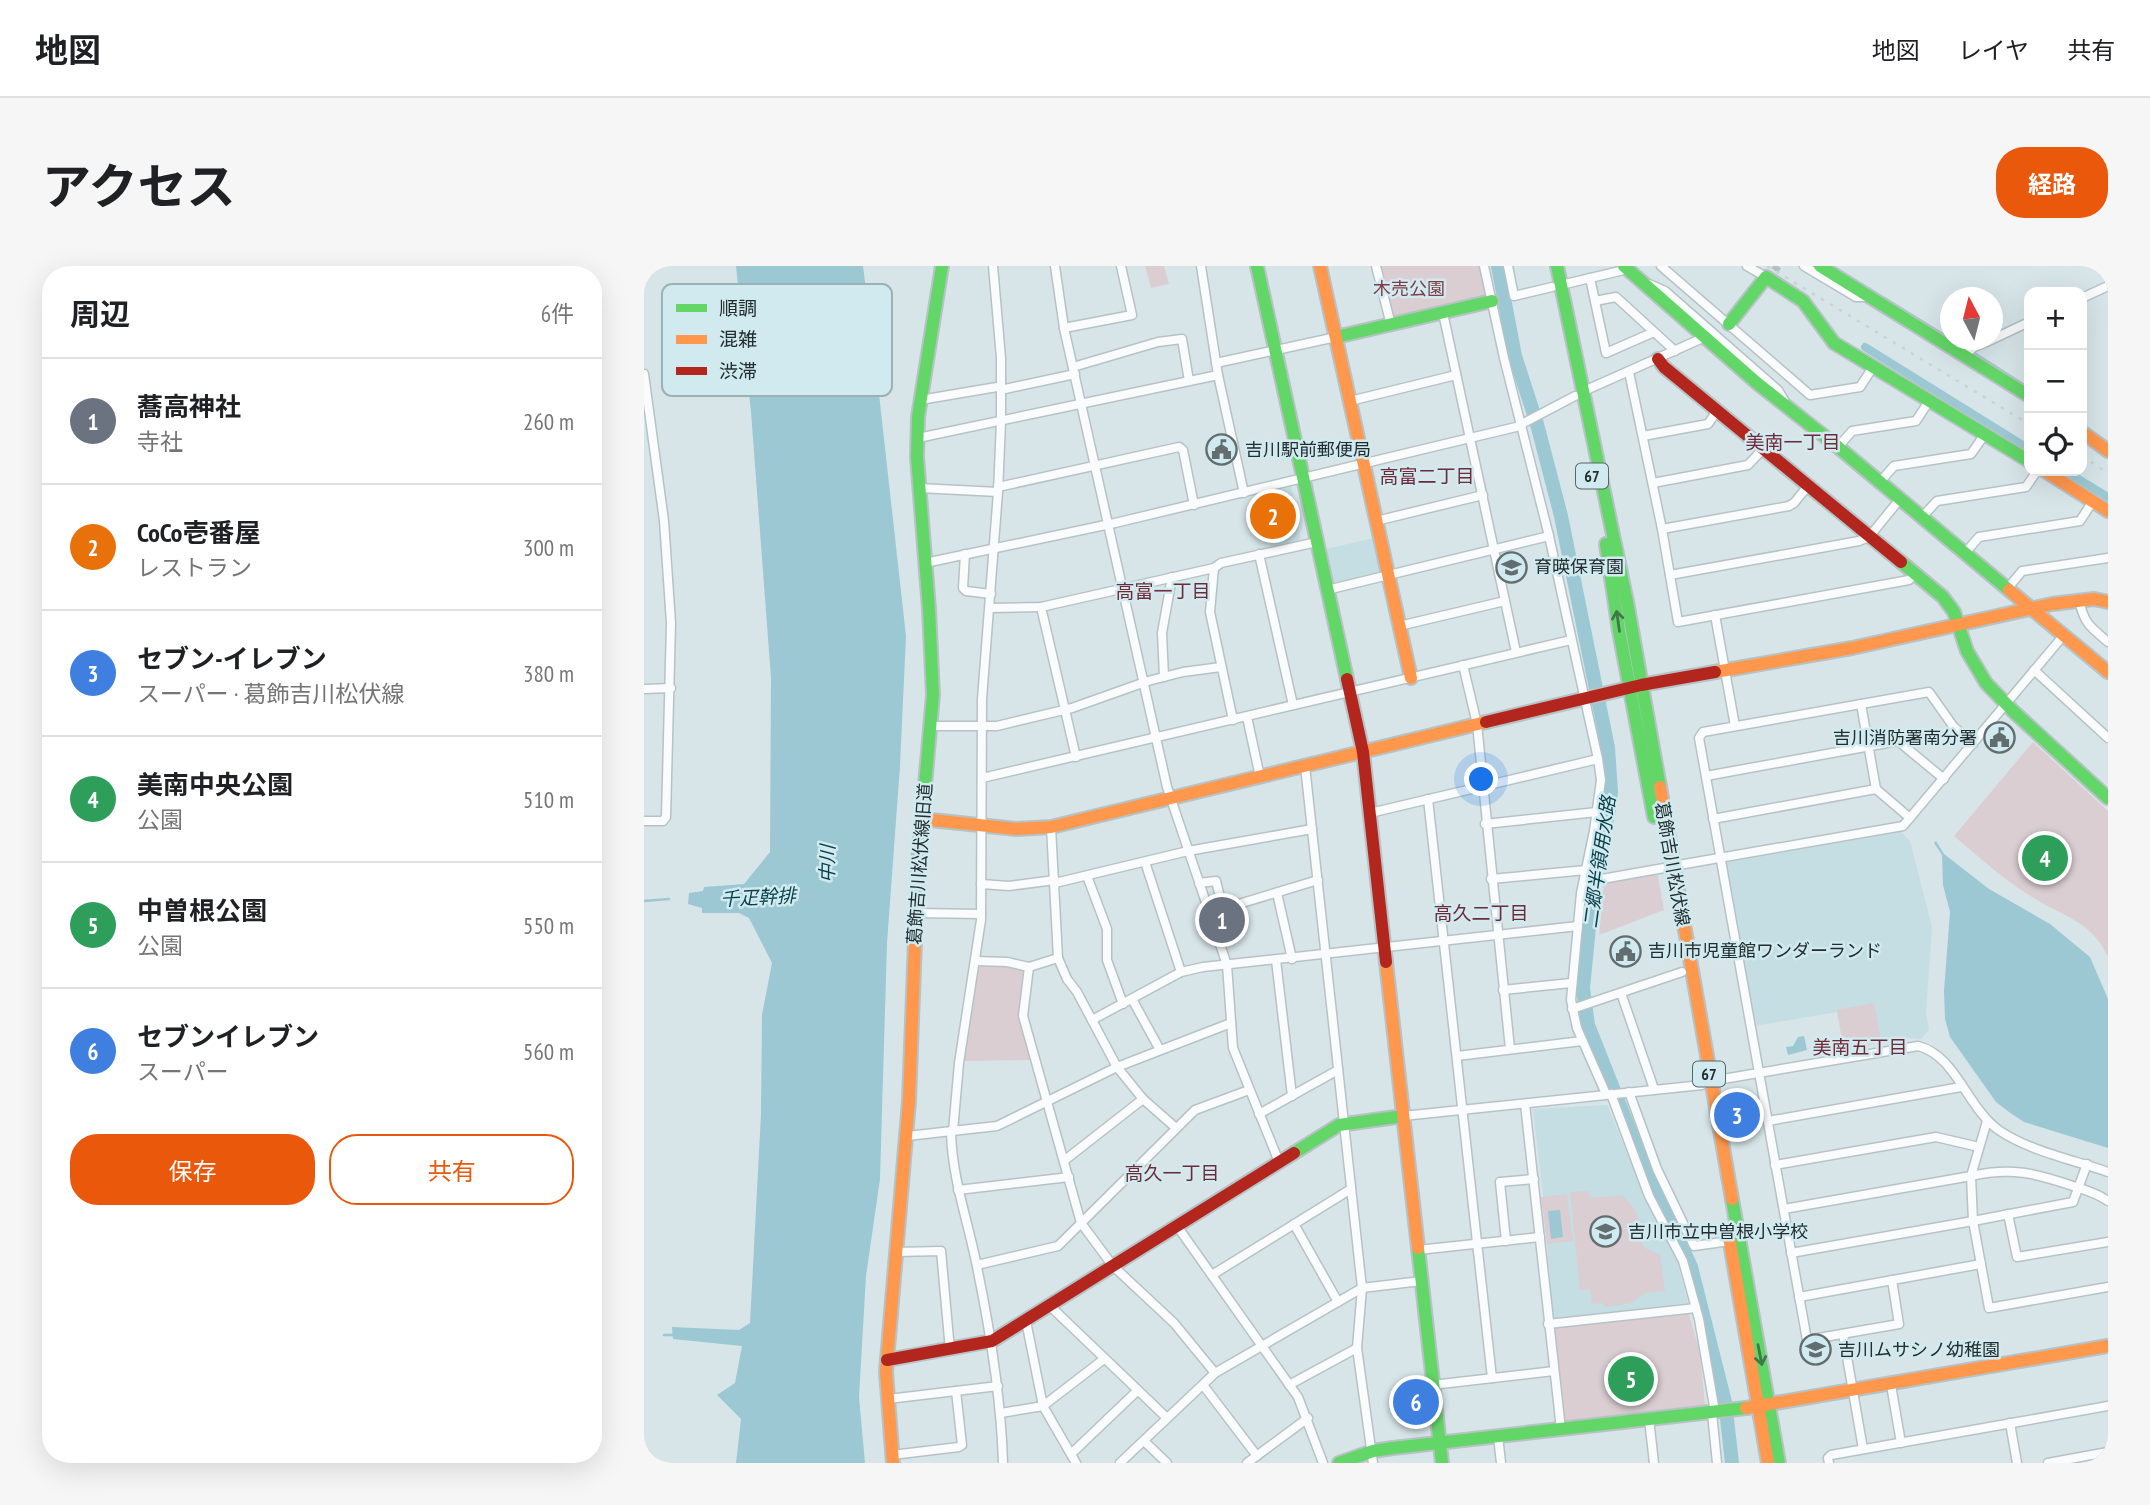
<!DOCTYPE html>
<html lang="ja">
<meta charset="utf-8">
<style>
:root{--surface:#fff;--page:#f6f6f6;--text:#202124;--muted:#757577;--line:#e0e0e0;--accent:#ea580c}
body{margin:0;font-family:"PT Sans Narrow","Noto Sans JP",sans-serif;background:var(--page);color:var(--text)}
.controls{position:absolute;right:21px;top:21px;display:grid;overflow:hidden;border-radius:14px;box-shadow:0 7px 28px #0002}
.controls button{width:63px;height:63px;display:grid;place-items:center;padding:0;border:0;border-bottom:2px solid var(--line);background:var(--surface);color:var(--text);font:35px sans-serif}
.compass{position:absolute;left:1296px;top:21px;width:63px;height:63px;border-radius:50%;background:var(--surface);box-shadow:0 7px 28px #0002;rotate:353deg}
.you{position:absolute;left:838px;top:514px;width:24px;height:24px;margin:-18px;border:5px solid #fff;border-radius:50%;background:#1a73e8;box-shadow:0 0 0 10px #1a73e833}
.badge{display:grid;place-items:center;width:46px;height:46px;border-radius:50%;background:var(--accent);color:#fff;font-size:23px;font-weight:700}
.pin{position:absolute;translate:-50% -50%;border:4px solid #fff;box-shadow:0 2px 7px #0006}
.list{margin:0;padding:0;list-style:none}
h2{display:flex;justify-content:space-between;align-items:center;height:91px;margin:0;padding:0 28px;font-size:30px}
h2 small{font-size:23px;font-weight:400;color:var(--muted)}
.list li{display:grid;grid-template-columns:46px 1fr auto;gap:21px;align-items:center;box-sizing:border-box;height:126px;padding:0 28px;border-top:2px solid var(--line)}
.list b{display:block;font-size:26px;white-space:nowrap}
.list p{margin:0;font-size:23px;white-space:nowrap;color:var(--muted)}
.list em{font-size:23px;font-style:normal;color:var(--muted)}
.actions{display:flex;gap:14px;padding:21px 28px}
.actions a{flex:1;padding:16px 0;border:2px solid var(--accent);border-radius:28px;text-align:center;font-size:24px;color:var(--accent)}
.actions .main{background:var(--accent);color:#fff}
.icon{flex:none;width:38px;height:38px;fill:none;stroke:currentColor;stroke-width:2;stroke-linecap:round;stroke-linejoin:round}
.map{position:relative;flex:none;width:1464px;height:1197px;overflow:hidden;border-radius:28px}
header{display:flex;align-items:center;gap:42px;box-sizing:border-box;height:98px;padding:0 35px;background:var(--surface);border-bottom:2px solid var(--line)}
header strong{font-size:33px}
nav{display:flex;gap:38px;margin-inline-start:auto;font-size:24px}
.intro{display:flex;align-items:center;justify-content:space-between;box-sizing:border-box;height:168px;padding:0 42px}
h1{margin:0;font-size:49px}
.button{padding:18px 32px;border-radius:28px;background:var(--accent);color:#fff;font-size:24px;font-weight:700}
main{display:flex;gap:42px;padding:0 42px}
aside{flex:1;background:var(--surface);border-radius:28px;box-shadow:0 7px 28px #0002}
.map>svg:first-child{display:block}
.built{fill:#c4dee3}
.green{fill:#daced2}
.water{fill:#9cc8d3}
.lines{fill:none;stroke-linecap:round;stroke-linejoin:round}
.stream{stroke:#9cc8d3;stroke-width:2.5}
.canal{stroke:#9cc8d3;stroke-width:8}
.river{stroke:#9cc8d3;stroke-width:14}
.street-tunnel{stroke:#b3c0c4;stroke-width:8;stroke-dasharray:8 4;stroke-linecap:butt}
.street-casing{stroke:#b7c2c5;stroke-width:11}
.fast-casing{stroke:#b7c2c5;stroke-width:16}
.slow-casing{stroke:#b7c2c5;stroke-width:16}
.jam-casing{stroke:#b7c2c5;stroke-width:16}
.street{stroke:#f9fbfc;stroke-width:8}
.fast{stroke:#63d668;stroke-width:12}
.slow{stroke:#ff974d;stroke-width:12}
.jam{stroke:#b3261e;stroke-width:12}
.rail{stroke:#cdd1d2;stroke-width:2.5;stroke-dasharray:3.5 7;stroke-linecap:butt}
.oneway{stroke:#407949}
.labels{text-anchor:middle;stroke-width:5;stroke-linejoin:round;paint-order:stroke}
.shield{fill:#d0eaf0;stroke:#576669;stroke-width:2}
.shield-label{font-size:16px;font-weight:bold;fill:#232d2f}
.park-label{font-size:18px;fill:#7d3c46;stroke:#d0eaf0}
.poi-label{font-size:18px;fill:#232d2f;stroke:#d0eaf0;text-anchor:start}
.street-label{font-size:18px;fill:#232d2f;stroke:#d0eaf0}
.neighbourhood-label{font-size:19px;fill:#702a37;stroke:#d0eaf0}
.water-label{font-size:19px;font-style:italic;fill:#093f49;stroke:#d0eaf0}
.key{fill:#d0eaf0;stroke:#9cb1b6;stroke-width:2}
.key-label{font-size:19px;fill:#232d2f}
</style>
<header>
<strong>地図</strong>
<nav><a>地図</a><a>レイヤ</a><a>共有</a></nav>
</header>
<div class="intro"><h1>アクセス</h1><a class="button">経路</a></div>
<main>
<aside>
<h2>周辺<small>6件</small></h2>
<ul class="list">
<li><span class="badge" style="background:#6b7280">1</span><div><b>蕎高神社</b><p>寺社</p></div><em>260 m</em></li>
<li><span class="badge" style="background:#e8710a">2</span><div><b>CoCo壱番屋</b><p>レストラン</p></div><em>300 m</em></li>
<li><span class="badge" style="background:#3f7fe0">3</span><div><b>セブン-イレブン</b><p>スーパー · 葛飾吉川松伏線</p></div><em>380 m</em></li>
<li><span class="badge" style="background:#2e9e5b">4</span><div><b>美南中央公園</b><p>公園</p></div><em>510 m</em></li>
<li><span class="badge" style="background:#2e9e5b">5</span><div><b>中曽根公園</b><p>公園</p></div><em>550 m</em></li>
<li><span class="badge" style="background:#3f7fe0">6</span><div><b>セブンイレブン</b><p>スーパー</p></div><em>560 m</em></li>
</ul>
<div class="actions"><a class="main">保存</a><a>共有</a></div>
</aside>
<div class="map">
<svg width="1464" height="1197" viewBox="0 0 1464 1197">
<rect width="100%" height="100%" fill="#d7e5e9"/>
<g class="built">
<polygon points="647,219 657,276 627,282 617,242 625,239 623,226"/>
<polygon points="730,272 738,305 688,318 682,283"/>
<polygon points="1257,566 1266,575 1288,661 1282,746 1285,764 1277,773 1264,772 1200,784 1193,746 1111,760 1082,600 1078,597"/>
<polygon points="963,839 988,899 1031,988 1044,1037 909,1053 899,929 889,843"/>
</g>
<g class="green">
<polygon points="501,0 520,0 525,18 507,22"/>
<polygon points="736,0 836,0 842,30 747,51"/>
<path d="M1389 476 1464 545V691C1447 654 1419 651 1388 631 1360 614 1335 591 1310 570Z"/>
<polygon points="1008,608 1014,610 1020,644 955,669 960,616"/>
<polygon points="335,698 362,700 379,705 375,750 387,794 319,795"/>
<polygon points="1230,737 1237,776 1200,783 1193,744"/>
<path d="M945 925 946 932 977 929C997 945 995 957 999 981L1016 989 1021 1025 1001 1027 987 1037 962 1041 958 1037 948 1038 946 1023 936 1024 926 926Z"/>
<polygon points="923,928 929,975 903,978 897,931"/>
<polygon points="1045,1048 1056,1087 1061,1139 920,1155 909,1062"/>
</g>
<g class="water">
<polygon points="92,0 219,0 233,110 262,370 256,500 243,677 236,913 222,1010 215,1131 221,1197 92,1197 97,1153 73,1129 91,1117 98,1080 29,1073 28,1061 95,1064 106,1057 117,848 118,749 128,697 105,652 95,647 58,647 58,642 44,638 45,627 59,625 60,621 100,618 126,586 127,412 107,146"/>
<polygon points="1292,575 1300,588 1345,623 1406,658 1446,691 1464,733 1464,882 1380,856 1365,846 1352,836 1306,771 1301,753 1300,725 1306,646 1299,619 1298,589 1290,577"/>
<polygon points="1160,770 1163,784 1144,789 1142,781 1149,780 1154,771"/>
<polygon points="916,944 919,971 907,973 904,945"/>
</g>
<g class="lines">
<g class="stream">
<polyline points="1240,32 1307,73"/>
<polyline points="1308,74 1323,83"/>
<polyline points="1329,86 1385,122"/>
<polyline points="0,635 25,633"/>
<polyline points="20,1069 30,1069"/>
</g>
<g class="canal">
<polyline points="1221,81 1385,183"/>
<polyline points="1421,205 1464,231"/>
</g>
<g class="river">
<polyline points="854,0 871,90 893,158 917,250 964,482 967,526 965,544 949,621 939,722 944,759 996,890 1047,1001 1081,1136"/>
<polyline points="1083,1153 1088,1197"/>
</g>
<polyline class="street-tunnel" points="1123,14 1134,0"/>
<defs>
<g id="street">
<polyline points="411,0 420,62 523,521 583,699 589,782 635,896"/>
<polyline points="557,0 574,109 600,227"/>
<polyline points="732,0 747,59"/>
<polyline points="840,0 860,92 905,270 954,493 957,514 950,565 937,627 927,734 933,762 962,828"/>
<polyline points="864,0 870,30 908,21"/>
<polyline points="1017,0 1166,129 1216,121 1229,101"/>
<polyline points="1103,0 1122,11"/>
<polyline points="1160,0 1212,31 1224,31"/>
<polyline points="946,12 962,87 1010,66"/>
<polyline points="1005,18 1021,25 1134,124 1140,134"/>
<polyline points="917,19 984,3"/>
<polyline points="1438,32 1464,20"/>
<polyline points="951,35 972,31 1031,85"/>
<polyline points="799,47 872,386"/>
<polyline points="420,62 488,49 477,0"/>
<polyline points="1349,73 1385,56"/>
<polyline points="1321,89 1330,81 1347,74"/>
<polyline points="572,97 692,71"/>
<polyline points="429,101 514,76 538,73 545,115"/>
<polyline points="985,106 1018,263 1034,356 1265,314 1271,308"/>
<polyline points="0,108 20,255 27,357 22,551 19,555 0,555"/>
<polyline points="940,125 1061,71"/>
<polyline points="276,134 353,121 361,123 431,108"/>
<polyline points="706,135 812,109"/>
<polyline points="999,170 1064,158 1073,145"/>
<polyline points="274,172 574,109"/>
<polyline points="1194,181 1208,165 1272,155 1285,135"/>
<polyline points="1236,216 1250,200 1327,188 1341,168"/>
<polyline points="1009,217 1104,199 1119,183"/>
<polyline points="354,221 535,181 539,184 550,239"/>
<polyline points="275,222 354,226"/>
<polyline points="1278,251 1293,235 1382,221 1393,205"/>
<polyline points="732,255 839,229"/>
<polyline points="1018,263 1145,240 1150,237 1164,220"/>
<polyline points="1321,287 1335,271 1436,255 1449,235"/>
<polyline points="321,288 319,322 322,325 347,328"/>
<polyline points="615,288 649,439"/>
<polyline points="281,297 471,257 872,161 931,130"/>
<polyline points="570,302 566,346 589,454"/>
<polyline points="1026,309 1215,275 1225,271 1256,233"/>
<polyline points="1364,322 1378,305 1464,292"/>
<polyline points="683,324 905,270"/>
<path d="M1435 334C1440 357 1446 361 1464 376"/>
<polyline points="397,341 432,491"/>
<polyline points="346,342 397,341 570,302 577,297 673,276"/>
<polyline points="1071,349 1091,460"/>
<polyline points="755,360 861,335"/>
<polyline points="819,399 833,458 866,783"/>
<polyline points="1390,404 1464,472"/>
<polyline points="520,411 518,367 528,311"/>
<polyline points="0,423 27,422"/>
<polyline points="1217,438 1232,523 1266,552"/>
<polyline points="603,451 616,511"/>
<polyline points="287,460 353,460 428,442 504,415 539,406 577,401"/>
<polyline points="661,500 718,1022 713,1082 729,1197"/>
<polyline points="1062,510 1254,475 1300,513"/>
<polyline points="338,512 927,374"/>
<polyline points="784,533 848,1112"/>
<polyline points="726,547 954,493"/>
<polyline points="1069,553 1232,523"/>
<polyline points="841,558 953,546"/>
<polyline points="407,561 414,692 423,713 433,726 473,801 499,833 532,862"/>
<polyline points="501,596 537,706"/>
<polyline points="1029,600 1259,560 1420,369"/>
<polyline points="443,610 463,663 463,694 479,738"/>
<polyline points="847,613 942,604"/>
<polyline points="958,613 1020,602"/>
<polyline points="411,617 544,585 668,563"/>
<polyline points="555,617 572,615 579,643"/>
<polyline points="337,618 365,620 411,614"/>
<polyline points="633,627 648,693"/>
<polyline points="272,647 337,648"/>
<polyline points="565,647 674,614"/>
<polyline points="414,692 385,701 379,750 437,957 469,1000 530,1057 571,1107"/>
<polyline points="632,694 648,830"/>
<polyline points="332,695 363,696 385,701"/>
<polyline points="859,724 927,717"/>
<polyline points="977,727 1010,823"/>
<polyline points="488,733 516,784"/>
<polyline points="928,743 1038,706"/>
<polyline points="448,754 537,706 559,701 934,660"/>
<polyline points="813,790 938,775"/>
<path d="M1067 815 1274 780C1312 789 1324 844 1356 865 1386 885 1430 894 1464 906"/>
<polyline points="985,826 1013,903 1050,980 1086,975"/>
<polyline points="967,828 1005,930 1039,995 1055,1053 1071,1146"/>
<polyline points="881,838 917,1163"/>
<polyline points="615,848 694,804"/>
<polyline points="759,850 1058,819"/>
<polyline points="1124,855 1317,821"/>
<polyline points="309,865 315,797 337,654 338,433 354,226 357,156 357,92 349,0"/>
<path d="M307 866C308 911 323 952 332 996 346 1063 357 1129 359 1197"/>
<polyline points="263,870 353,860 473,801 587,757"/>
<polyline points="421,894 499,833"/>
<path d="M1443 898 1429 936 1329 955 1327 910C1367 901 1391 907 1429 920 1441 924 1453 927 1464 935"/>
<polyline points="1131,899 1292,871 1335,881"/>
<polyline points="314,924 425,911"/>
<polyline points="1140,943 1327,910 1343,855"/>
<polyline points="1364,948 1373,991 1464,976"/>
<polyline points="650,958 694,1036"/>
<polyline points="533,960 654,1131 679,1197"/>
<polyline points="862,975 856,916 890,913"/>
<polyline points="774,984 896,971"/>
<polyline points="251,986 297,985 306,1084"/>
<polyline points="1147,987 1329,955 1345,1042 1464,1021"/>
<polyline points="333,999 414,980 551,844 605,824"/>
<polyline points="568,1009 707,923"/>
<polyline points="1248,1014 1255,1058 1163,1074 1055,472 1059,466 1285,426 1309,460 1329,478"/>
<polyline points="1155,1031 1337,998"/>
<polyline points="406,1040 523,1152"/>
<polyline points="382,1055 399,1140 432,1197"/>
<polyline points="904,1058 1052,1042"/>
<polyline points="1199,1068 1219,1183"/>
<polyline points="559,1119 613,1190"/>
<polyline points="645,1119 713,1082"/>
<polyline points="788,1119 910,1105"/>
<polyline points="1247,1119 1257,1177"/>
<polyline points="244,1133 354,1120"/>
<polyline points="357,1147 399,1140 460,1093"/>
<polyline points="1068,1147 1073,1197"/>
<polyline points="1005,1153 1010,1197"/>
<polyline points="1366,1157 1373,1197"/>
<polyline points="854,1170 857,1197"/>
<polyline points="500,1175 523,1197"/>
<polyline points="427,1188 493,1125"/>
<polyline points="248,1189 315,1181 318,1179 312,1125"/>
<polyline points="476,1197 571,1107 718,1022 777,1015"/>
<polyline points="603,1197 664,1152"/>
<polyline points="1185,1197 1184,1192 1187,1189 1464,1140"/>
<polyline points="1404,1197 1464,1186"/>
</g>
<g id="fast">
<polyline points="613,0 703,413"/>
<polyline points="913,0 983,336 1016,521"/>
<polyline points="980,0 1113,117 1194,181 1365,324"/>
<polyline points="1176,0 1385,130"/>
<polyline points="1085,58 1122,11 1159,35 1190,77 1385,195"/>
<polyline points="692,71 848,35"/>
<polyline points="962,278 975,365 1010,551"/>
<polyline points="1257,296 1299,331 1310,346 1323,385 1342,417 1370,446 1464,532"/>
<polyline points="272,648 274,598 289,429 285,343 273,191 274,151 298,0"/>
<polyline points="650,887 695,859 759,850"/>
<polyline points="1088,933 1135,1197"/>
<polyline points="774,982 798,1197"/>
<polyline points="695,1197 729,1185 749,1182 1102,1142"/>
</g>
<g id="slow">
<polyline points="676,0 767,412"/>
<polyline points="1438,166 1464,185"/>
<polyline points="1401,205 1464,245"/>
<polyline points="1365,324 1464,406"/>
<polyline points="1071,406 1208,382 1408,338 1450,333 1464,336"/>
<polyline points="1016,521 1088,933"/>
<polyline points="278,553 372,563 407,561 842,456"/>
<polyline points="742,696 774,982"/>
<polyline points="1085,971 1124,1197"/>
<polyline points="1102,1142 1464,1080"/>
<polyline points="249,1197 242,1106 265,835 272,648"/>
</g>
<g id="jam">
<polyline points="1014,93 1020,101 1257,296"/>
<polyline points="703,413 719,486 742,696"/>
<polyline points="842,456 997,419 1071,406"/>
<polyline points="243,1094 348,1075 650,887"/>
</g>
</defs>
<use href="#street" class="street-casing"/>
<use href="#fast" class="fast-casing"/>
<use href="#slow" class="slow-casing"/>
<use href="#jam" class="jam-casing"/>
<use href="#street" class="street"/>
<use href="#fast" class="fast"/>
<use href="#slow" class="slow"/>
<use href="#jam" class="jam"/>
<g class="rail">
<polyline points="1123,0 1385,158"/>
<polyline points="1438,190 1464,207"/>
</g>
</g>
<defs><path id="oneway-shaft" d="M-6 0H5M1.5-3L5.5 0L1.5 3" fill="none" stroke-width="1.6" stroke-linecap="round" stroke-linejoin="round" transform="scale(1.75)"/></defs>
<g class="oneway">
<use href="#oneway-shaft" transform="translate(974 355) rotate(-98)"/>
<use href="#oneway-shaft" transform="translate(1116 1089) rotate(79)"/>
</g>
<defs>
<symbol id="civic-ring" viewBox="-11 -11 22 22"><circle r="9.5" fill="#d0eaf0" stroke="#626d70" stroke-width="1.5"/><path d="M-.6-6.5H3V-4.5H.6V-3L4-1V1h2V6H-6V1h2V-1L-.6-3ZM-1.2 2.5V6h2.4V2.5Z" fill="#626d70"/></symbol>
<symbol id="school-ring" viewBox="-11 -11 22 22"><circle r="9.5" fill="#d0eaf0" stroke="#626d70" stroke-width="1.5"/><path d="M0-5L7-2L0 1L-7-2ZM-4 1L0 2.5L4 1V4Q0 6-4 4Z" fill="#626d70"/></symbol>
</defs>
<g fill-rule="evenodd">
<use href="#civic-ring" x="560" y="166" width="35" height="35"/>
<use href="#school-ring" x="850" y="284" width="35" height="35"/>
<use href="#civic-ring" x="1338" y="454" width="35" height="35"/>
<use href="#civic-ring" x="964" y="668" width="35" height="35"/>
<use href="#school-ring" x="944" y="948" width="35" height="35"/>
<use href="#school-ring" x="1154" y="1066" width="35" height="35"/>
</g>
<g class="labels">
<g class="shield">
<rect x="932" y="197.5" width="32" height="25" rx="5"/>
<rect x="1049" y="795.5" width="32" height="25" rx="5"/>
</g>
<g class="shield-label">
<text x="948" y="216">67</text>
<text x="1065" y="814">67</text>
</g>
<g class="park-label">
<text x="765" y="29">木売公園</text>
</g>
<g class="poi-label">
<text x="601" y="190">吉川駅前郵便局</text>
<text x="890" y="307">育暎保育園</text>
<text x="1333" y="478" text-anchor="end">吉川消防署南分署</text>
<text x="1004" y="691">吉川市児童館ワンダーランド</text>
<text x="984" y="972">吉川市立中曽根小学校</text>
<text x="1194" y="1090">吉川ムサシノ幼稚園</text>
</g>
<g class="street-label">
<text transform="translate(276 598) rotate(-86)" y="6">葛飾吉川松伏線旧道</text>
<text transform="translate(1028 598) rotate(80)" y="6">葛飾吉川松伏線</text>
</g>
<g class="neighbourhood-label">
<text x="1149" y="183">美南一丁目</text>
<text x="783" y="217">高富二丁目</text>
<text x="519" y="332">高富一丁目</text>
<text x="837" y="654">高久二丁目</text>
<text x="1216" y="788">美南五丁目</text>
<text x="528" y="914">高久一丁目</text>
</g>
<g class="water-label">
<text transform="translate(955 596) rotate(-82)" y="7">二郷半領用水路</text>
<text transform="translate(183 598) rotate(-89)" y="7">中川</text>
<text transform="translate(114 631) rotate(-3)" y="7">千疋幹排</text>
</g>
</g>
<rect x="18" y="18" width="230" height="112" rx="10" class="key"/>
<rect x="32" y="38" width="31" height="8" fill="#63d668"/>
<rect x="32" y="69" width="31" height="9" fill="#ff974d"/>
<rect x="32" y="101" width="31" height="8" fill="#b3261e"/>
<g class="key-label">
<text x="75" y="49">順調</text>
<text x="75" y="80">混雑</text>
<text x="75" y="112">渋滞</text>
</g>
</svg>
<div class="controls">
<button>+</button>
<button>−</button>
<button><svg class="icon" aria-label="locate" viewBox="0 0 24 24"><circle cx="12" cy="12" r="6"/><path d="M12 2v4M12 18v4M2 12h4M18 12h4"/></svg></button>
</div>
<svg class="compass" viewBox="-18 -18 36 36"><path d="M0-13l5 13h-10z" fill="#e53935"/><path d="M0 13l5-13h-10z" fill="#757577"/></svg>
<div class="you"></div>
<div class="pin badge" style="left:578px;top:654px;background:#6b7280">1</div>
<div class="pin badge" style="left:629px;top:250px;background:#e8710a">2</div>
<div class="pin badge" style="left:1093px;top:849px;background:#3f7fe0">3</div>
<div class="pin badge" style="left:1401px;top:592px;background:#2e9e5b">4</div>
<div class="pin badge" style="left:987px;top:1113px;background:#2e9e5b">5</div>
<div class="pin badge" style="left:772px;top:1136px;background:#3f7fe0">6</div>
</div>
</main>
